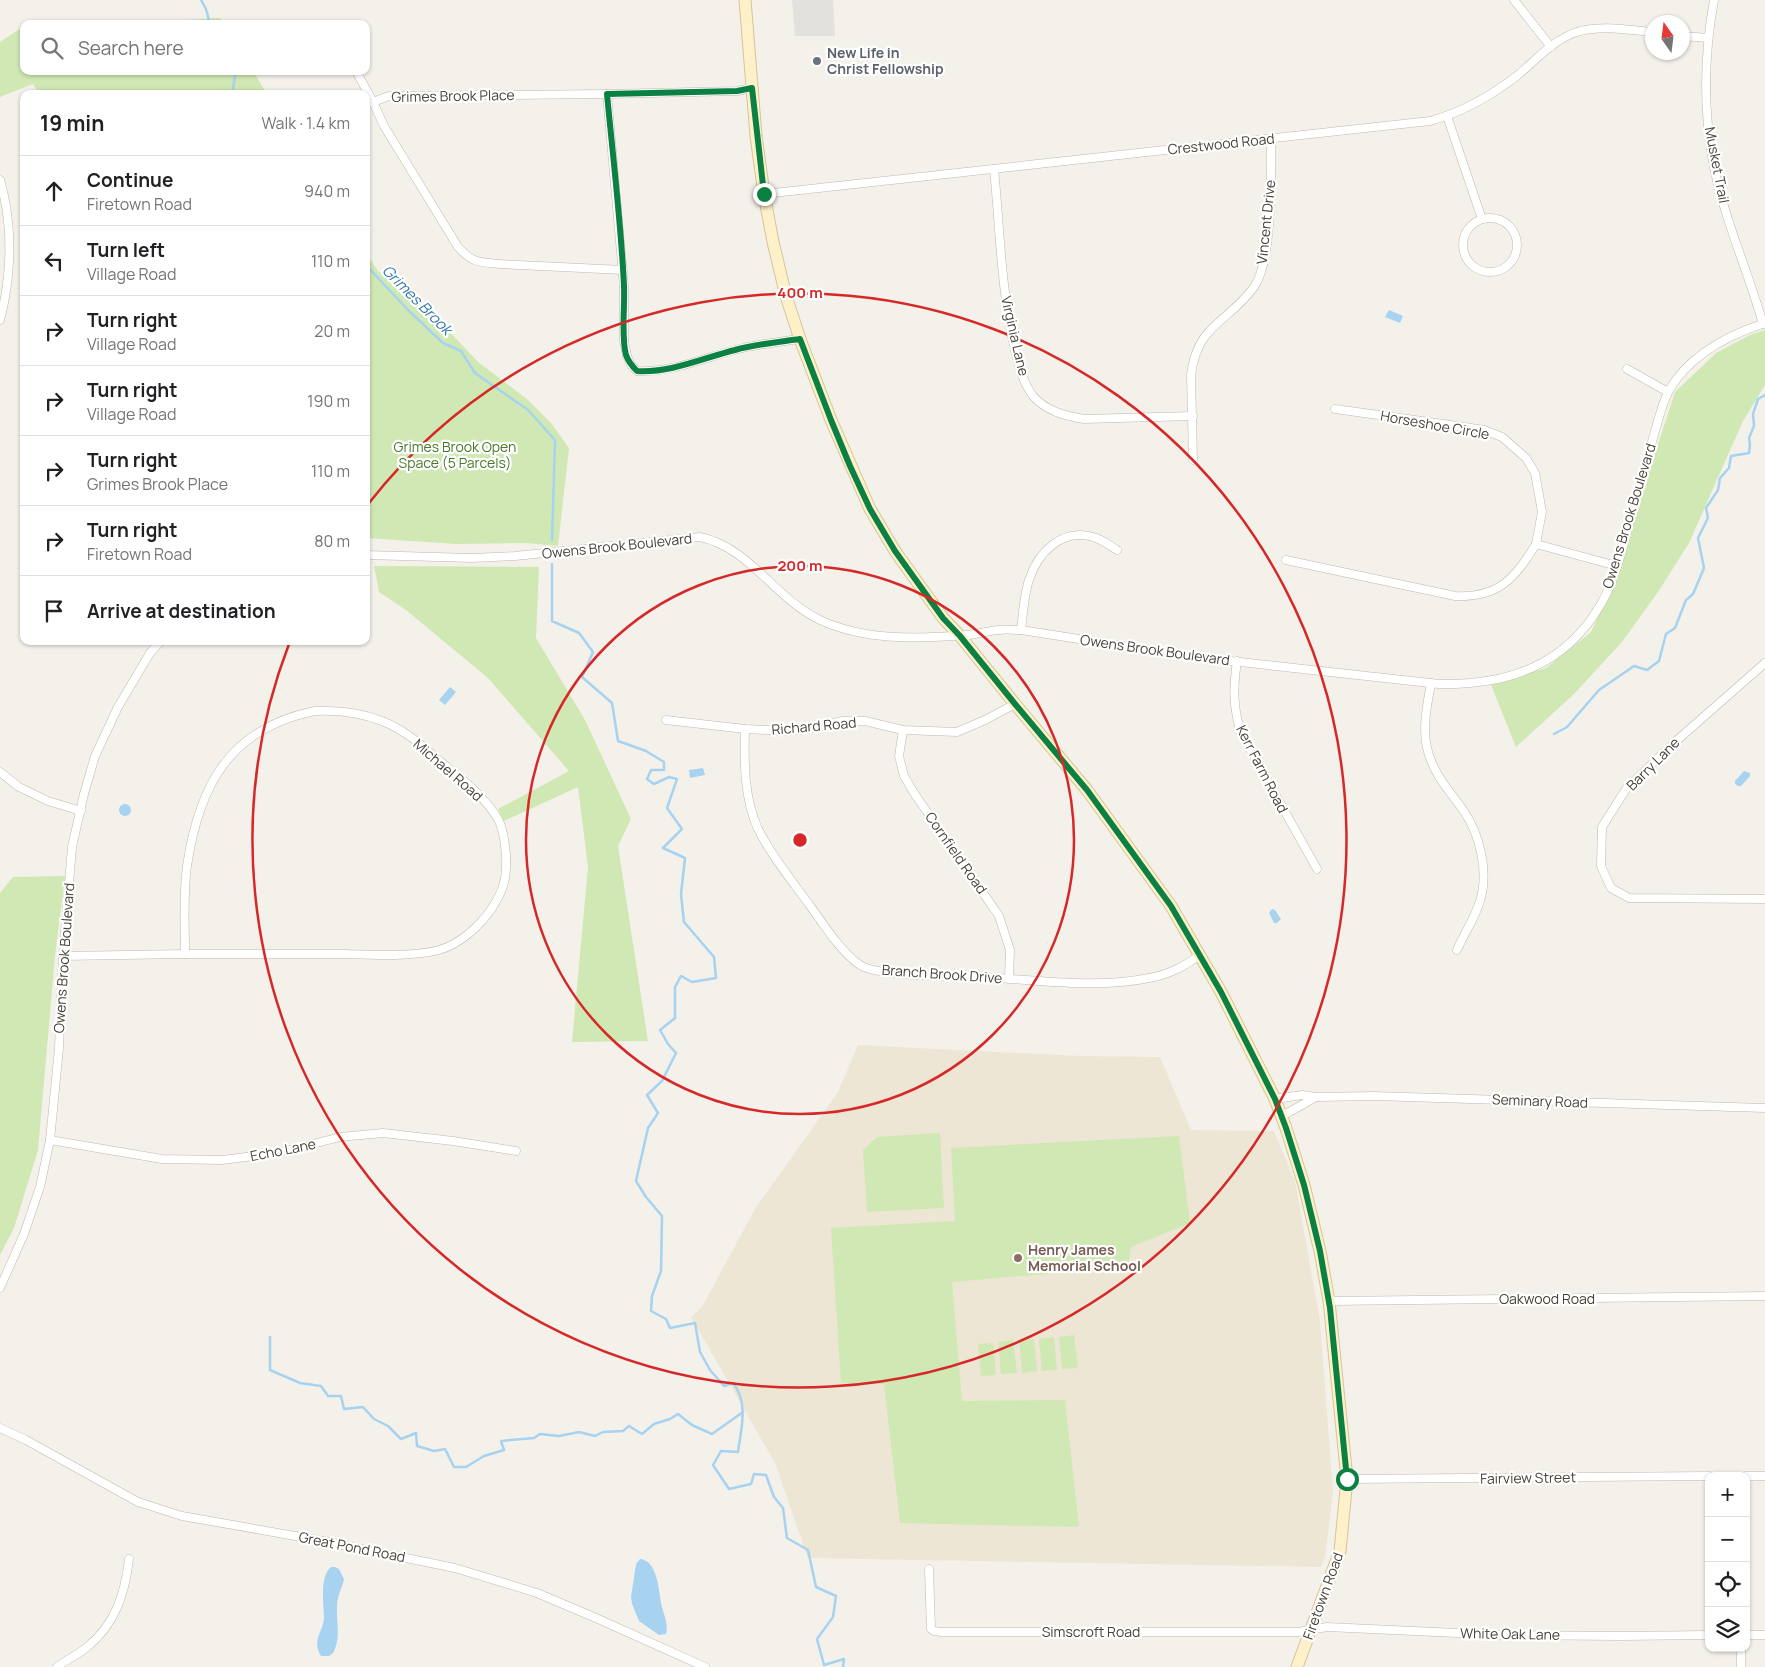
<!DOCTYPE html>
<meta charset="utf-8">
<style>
:root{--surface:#fff;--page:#f6f6f6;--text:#202124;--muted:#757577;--line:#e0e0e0}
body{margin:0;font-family:Manrope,sans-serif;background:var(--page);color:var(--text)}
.controls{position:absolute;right:15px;bottom:15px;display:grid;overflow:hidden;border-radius:10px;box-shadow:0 1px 4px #0004}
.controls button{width:45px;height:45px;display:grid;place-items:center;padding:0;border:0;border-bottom:1px solid var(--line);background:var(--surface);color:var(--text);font:25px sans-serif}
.compass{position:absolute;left:1645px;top:15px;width:45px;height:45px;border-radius:50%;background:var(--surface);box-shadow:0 1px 4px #0004;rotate:346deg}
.stop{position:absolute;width:15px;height:15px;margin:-11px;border:4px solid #0b8043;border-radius:50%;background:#fff}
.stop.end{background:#0b8043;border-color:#fff;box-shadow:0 1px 5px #0008}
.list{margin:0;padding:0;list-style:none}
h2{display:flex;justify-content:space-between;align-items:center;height:65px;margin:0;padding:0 20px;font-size:21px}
h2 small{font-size:16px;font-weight:400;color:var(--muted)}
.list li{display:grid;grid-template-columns:32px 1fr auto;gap:15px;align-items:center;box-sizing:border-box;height:70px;padding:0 20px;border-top:1px solid var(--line)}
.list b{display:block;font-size:19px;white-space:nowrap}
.list p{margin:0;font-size:16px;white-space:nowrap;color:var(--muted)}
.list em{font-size:16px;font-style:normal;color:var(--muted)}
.icon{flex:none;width:28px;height:28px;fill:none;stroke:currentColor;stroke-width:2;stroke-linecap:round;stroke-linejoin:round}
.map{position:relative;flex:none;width:1765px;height:1667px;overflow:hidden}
.search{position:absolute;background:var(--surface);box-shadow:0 1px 4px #0004;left:20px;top:20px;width:350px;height:55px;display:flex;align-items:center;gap:12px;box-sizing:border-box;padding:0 18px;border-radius:10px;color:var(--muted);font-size:19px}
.panel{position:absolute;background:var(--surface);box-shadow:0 1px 4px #0004;left:20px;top:90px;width:350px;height:555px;border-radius:10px}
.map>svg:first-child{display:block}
.education{fill:#ede6d4}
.green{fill:#d0e8b3}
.parking{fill:#e3e1de}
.water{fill:#a7d2f0}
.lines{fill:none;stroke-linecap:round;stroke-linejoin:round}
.stream{stroke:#a7d2f0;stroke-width:2.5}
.street-casing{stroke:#c0b9ac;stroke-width:9}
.secondary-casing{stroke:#d4c59a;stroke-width:13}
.street{stroke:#fff;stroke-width:8}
.secondary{stroke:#fef1ca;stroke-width:11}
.route{stroke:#0b8043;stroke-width:6}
.ring{fill:none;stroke:#d62828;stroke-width:2.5}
.worship-dot{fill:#6b7280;stroke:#fff;stroke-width:2}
.education-dot{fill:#8d6e63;stroke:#fff;stroke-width:2}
.labels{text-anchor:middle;stroke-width:4.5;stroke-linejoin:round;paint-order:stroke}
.worship-label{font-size:14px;font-weight:bold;fill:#5b616d;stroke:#fff;text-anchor:start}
.street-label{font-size:14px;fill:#484238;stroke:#fff}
.park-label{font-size:14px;fill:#497a2b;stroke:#fff}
.education-label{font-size:14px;font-weight:bold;fill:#785e54;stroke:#fff;text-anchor:start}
.water-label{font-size:15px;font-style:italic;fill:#2f78ac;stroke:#fff}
.centre{fill:#d62828;stroke:#fff;stroke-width:2.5}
.ring-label{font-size:15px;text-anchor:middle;font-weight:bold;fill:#d62828;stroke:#fff;stroke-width:4.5;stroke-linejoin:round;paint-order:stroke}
</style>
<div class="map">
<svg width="1765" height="1667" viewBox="0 0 1765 1667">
<rect width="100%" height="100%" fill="#f4f1ea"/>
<polygon class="education" points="858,1045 1081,1056 1160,1057 1191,1130 1274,1131 1295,1181 1320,1321 1333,1492 1325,1557 1321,1567 808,1558 775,1463 691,1317 702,1307 755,1209 838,1092"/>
<g class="green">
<polygon points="220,18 224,24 116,24"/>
<polygon points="24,29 24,71 253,71 267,94 39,94 33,84 0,97 0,42 18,30"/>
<polygon points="366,253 378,271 446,328 478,362 527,399 551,423 569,448 558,546 526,543 456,544 366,538"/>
<polygon points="1765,330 1765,385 1743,421 1689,543 1658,592 1622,642 1574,694 1516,747 1491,685 1546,668 1591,632 1619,570 1626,543 1675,392 1716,353 1750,335"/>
<polygon points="374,566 539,567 536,638 585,720 631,819 618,846 648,1041 572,1042 588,867 578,787 504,821 498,809 569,771 488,678 406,610 379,592"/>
<polygon points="65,876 55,956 38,1150 14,1228 0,1255 0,893 13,877"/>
<polygon points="940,1133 944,1208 867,1212 863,1150 877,1137"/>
<polygon points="1179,1136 1190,1223 1131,1247 1128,1267 952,1282 962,1401 1065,1400 1079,1527 900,1523 884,1384 841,1383 831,1228 955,1221 951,1148"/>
<polygon points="1074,1335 1078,1368 1062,1369 1059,1337"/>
<polygon points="1054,1337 1057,1370 1042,1371 1039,1339"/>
<polygon points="1034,1339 1037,1371 1022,1373 1019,1340"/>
<polygon points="1013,1340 1017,1373 1001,1374 998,1342"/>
<polygon points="993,1343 996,1375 981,1376 978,1344"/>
</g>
<polygon class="parking" points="792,0 833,0 835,36 795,36"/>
<g class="water">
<polygon points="1389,310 1403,316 1400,323 1385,317"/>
<polygon points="450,687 456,692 445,705 439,700"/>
<polygon points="703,768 705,775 690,778 689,770"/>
<polygon points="1744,771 1750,773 1750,776 1741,786 1738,786 1735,784 1735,781"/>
<circle cx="125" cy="810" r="6"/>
<polygon points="1272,909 1275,910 1281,919 1277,923 1274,923 1269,913"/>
<path d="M640 1559C657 1560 659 1590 661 1603 663 1614 669 1623 666 1634L659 1635 639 1621 632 1604 631 1597 636 1564Z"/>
<path d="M331 1567H335L339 1569 344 1579C343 1586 339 1592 338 1598 334 1617 343 1635 333 1653L329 1656H321C311 1638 324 1632 324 1617 324 1604 319 1577 331 1567Z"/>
</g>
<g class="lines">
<g class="stream">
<polyline points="201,0 206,9 210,24"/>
<polyline points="232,94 236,71"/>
<polyline points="366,265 407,309 443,343 461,351 475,373 528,410 555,440 552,540"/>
<path d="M552 564V621L579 633 593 652 582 677 612 703 618 741 646 751 664 762V770H651L647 779 654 784 669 777 677 779 667 808 682 829 663 848 685 858 681 894 684 922 714 957 716 978 692 982 681 976 675 987V1018L660 1030 668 1044 676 1053 662 1081 647 1095 658 1113 648 1128 636 1181 646 1197 662 1216 661 1271 652 1296 651 1311 666 1319 670 1328 695 1323 700 1352 710 1370 724 1386 733 1383C749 1402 741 1430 738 1452L721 1451 713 1465 729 1489 751 1484 754 1474 766 1475 774 1497 783 1508 787 1538 808 1550 816 1587 836 1596 833 1617 817 1639 824 1665 844 1659 843 1667"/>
<polyline points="1554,734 1567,727 1599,690 1634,666 1647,670 1659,661 1666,634 1675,628 1686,600 1693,594 1704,568 1698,538 1708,518 1706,508 1718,490 1720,478 1729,468 1731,456 1749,453 1750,445 1749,438 1754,426 1753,414 1758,399 1765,395"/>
<polyline points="270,1337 270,1370 300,1383 321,1386 328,1396 341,1396 344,1409 363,1407 374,1419 388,1426 401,1439 416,1433 417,1446 434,1451 445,1449 454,1467 466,1467 484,1456 504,1450 501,1441 534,1438 540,1434 559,1436 579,1432 595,1436 603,1432 623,1431 629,1426 642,1434 654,1424 670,1419 678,1414 692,1425 712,1434 743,1412"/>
</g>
<defs>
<g id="street">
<polyline points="1514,0 1551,47"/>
<path d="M1714 0C1704 55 1703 112 1714 167 1725 221 1748 271 1763 324"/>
<polyline points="1682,36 1708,38"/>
<path d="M356 71 373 102 384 126 458 247C473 263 478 262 500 264L623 270"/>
<path d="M607 94 624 287V341L627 356 631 365 637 371C671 373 703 358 735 350 756 344 779 342 800 339"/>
<polyline points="373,102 389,96 607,94 737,91 752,88"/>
<polyline points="1447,116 1482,219"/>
<path d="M994 169C1000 229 1001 291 1015 350 1019 366 1023 383 1033 396 1046 411 1065 416 1084 419L1193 416"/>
<path d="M0 180C13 224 12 275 0 320"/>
<path d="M764 194 1430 121C1463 112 1491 96 1518 75 1537 59 1555 38 1580 31 1604 25 1629 30 1652 32"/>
<circle cx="1490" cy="245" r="27"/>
<polyline points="1627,369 1668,392"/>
<polyline points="1335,409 1458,426 1484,430 1502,437 1526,458 1535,473 1542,512 1536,544 1617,566"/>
<path d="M1193 460 1191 375C1197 324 1228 323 1254 287 1273 260 1271 174 1271 139"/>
<path d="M366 555 472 558 515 556 700 537C749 547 774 597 818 619 863 641 919 639 968 635 978 634 988 631 998 630 1005 629 1013 630 1021 630L1194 657 1439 684C1508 685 1565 666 1601 604 1616 578 1623 546 1631 517 1640 483 1650 448 1660 414 1662 407 1665 399 1668 392 1688 356 1728 335 1765 323"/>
<path d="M1286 560 1455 596C1498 598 1515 579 1536 544"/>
<path d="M1021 630C1023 614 1024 595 1029 580 1038 552 1062 528 1093 537 1102 539 1110 546 1117 550"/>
<path d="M1237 661C1233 688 1233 707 1241 733L1317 869"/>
<polyline points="1765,663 1675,742 1626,789 1602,827 1601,866 1611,888 1629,898 1765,899"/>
<path d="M1431 683C1427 706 1421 731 1429 755 1437 779 1449 790 1463 810 1480 834 1489 872 1480 901 1475 918 1464 934 1457 950"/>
<path d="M315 711C338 710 361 713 382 721 405 730 423 746 441 762 462 779 486 797 499 821 504 831 505 844 506 855 507 877 504 890 492 908 480 926 460 944 439 950 412 957 373 955 345 954 292 954 238 954 185 954 185 925 183 895 187 866 199 785 230 728 315 711Z"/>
<polyline points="666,720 745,729 786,731 808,729 843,721 865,721 903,730 957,732 985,720 1015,704"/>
<path d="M745 729C744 762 744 798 758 829 772 857 793 882 811 907 824 925 841 952 860 965 878 977 958 976 983 977 1036 980 1097 989 1149 978 1167 975 1187 966 1200 954"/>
<polyline points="903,730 899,756 904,776 914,793 999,916 1010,950 1009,978"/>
<polyline points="0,772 19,787 48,801 81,811"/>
<polyline points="63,956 185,954"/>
<polyline points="1275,1099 1302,1095 1316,1097 1374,1096 1765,1108"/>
<polyline points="1282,1116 1316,1097"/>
<polyline points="50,1140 162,1159 222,1160 278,1153 340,1137 383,1133 453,1141 516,1151"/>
<polyline points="0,1288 24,1234 40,1187 50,1140 59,1048 63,956 72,847 84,794 95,756 118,707 150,653 161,641"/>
<polyline points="1329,1301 1765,1296"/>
<polyline points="0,1428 26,1440 138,1502 182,1516 318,1540 455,1568 537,1593 596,1618 705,1667"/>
<polyline points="1746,1476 1765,1476"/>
<polyline points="1347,1479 1709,1476"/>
<polyline points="929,1569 931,1629 934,1631 941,1632 1298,1632 1327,1627 1501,1635 1622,1636 1709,1635"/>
<polyline points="1746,1635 1765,1635"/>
<path d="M57 1667C66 1660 77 1655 86 1648 115 1625 125 1594 129 1559"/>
<polyline points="1741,1667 1741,1648"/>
</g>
<polyline id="secondary" points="745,0 756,136 764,194 773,242 786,296 800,339 831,420 870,509 895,551 943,618 960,636 1015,704 1087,790 1171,906 1221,992 1275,1099 1286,1128 1304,1185 1320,1251 1329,1301 1347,1479 1340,1551 1297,1667"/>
</defs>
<use href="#street" class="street-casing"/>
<use href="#secondary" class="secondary-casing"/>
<use href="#street" class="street"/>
<use href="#secondary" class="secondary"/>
</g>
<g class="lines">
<path class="route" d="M764 194 752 88 737 91 607 94C613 158 621 222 624 286 625 306 621 337 626 355 628 361 632 366 637 371 671 373 703 358 735 350 756 344 779 342 800 339L831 420 850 466 870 509 895 551 943 618 960 636 1015 704 1087 790 1171 906 1221 992 1275 1099 1286 1128 1304 1185 1320 1251 1330 1308 1347 1479"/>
</g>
<g class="ring">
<circle cx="800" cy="840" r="274"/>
<path d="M369 503A547 547 0 1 1 289 644"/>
</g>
<circle class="worship-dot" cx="817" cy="61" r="5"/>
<circle class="education-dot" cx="1018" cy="1258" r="5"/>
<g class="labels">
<g class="worship-label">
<text x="827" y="58">New Life in<tspan x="827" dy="16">Christ Fellowship</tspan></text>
</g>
<g class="street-label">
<text transform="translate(453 96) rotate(-1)" y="5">Grimes Brook Place</text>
<text transform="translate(1221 144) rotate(-6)" y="5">Crestwood Road</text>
<text transform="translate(1717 165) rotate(79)" y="5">Musket Trail</text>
<text transform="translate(1266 222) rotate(-84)" y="5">Vincent Drive</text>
<text transform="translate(1015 336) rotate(77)" y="5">Virginia Lane</text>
<text transform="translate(1435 425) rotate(10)" y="5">Horseshoe Circle</text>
<text transform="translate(1629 516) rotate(-73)" y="5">Owens Brook Boulevard</text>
<text transform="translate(617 546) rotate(-6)" y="5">Owens Brook Boulevard</text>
<text transform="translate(1155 650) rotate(8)" y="5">Owens Brook Boulevard</text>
<text transform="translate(814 726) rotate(-5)" y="5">Richard Road</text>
<text transform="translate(1653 764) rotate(-45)" y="5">Barry Lane</text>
<text transform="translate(1262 769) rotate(63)" y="5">Kerr Farm Road</text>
<text transform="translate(448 770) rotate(41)" y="5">Michael Road</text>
<text transform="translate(956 853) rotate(55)" y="5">Cornfield Road</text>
<text transform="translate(64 958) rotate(-86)" y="5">Owens Brook Boulevard</text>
<text transform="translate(942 974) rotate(4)" y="5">Branch Brook Drive</text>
<text transform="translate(1540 1101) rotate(2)" y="5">Seminary Road</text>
<text transform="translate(283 1150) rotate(-11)" y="5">Echo Lane</text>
<text x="1547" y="1304">Oakwood Road</text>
<text transform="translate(1528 1478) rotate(-1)" y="5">Fairview Street</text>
<text transform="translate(352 1547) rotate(11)" y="5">Great Pond Road</text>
<text transform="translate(1323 1596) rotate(-70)" y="5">Firetown Road</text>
<text x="1091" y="1637">Simscroft Road</text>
<text transform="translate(1510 1634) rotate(1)" y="5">White Oak Lane</text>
</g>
<g class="park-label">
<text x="455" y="452">Grimes Brook Open<tspan x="455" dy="16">Space (5 Parcels)</tspan></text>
</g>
<g class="education-label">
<text x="1028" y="1255">Henry James<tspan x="1028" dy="16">Memorial School</tspan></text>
</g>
<g class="water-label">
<text transform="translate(417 300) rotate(45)" y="5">Grimes Brook</text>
</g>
</g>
<circle cx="800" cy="840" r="8" class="centre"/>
<g class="ring-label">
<text x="800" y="298">400 m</text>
<text x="800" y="571">200 m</text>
</g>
</svg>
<div class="controls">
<button>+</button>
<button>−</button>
<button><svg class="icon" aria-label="locate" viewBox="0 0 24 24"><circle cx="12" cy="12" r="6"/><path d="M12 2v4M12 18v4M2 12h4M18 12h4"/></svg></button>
<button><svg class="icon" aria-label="layers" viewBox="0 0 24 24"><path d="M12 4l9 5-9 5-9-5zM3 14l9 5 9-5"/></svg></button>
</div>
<svg class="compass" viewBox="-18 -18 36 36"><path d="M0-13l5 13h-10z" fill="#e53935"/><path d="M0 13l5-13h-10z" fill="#757577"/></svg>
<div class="stop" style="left:1347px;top:1479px"></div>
<div class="stop end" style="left:764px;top:194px"></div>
<div class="search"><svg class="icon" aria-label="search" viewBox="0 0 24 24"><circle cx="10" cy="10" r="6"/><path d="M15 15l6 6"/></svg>Search here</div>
<section class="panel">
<h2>19 min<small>Walk · 1.4 km</small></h2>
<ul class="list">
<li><svg class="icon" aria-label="ahead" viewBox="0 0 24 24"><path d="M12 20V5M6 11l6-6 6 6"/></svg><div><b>Continue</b><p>Firetown Road</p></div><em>940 m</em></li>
<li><svg class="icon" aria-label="left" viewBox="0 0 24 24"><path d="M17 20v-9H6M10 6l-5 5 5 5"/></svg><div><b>Turn left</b><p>Village Road</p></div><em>110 m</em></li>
<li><svg class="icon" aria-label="right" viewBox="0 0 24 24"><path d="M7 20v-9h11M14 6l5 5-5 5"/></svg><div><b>Turn right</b><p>Village Road</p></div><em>20 m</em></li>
<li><svg class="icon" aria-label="right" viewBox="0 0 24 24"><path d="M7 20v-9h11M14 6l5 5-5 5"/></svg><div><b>Turn right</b><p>Village Road</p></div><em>190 m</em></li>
<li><svg class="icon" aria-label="right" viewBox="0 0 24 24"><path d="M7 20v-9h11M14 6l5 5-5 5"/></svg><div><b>Turn right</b><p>Grimes Brook Place</p></div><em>110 m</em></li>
<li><svg class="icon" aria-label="right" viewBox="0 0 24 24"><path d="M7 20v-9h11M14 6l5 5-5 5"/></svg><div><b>Turn right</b><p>Firetown Road</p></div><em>80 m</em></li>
<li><svg class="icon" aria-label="arrive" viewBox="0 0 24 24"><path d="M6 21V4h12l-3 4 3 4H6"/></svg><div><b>Arrive at destination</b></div></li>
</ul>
</section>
</div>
